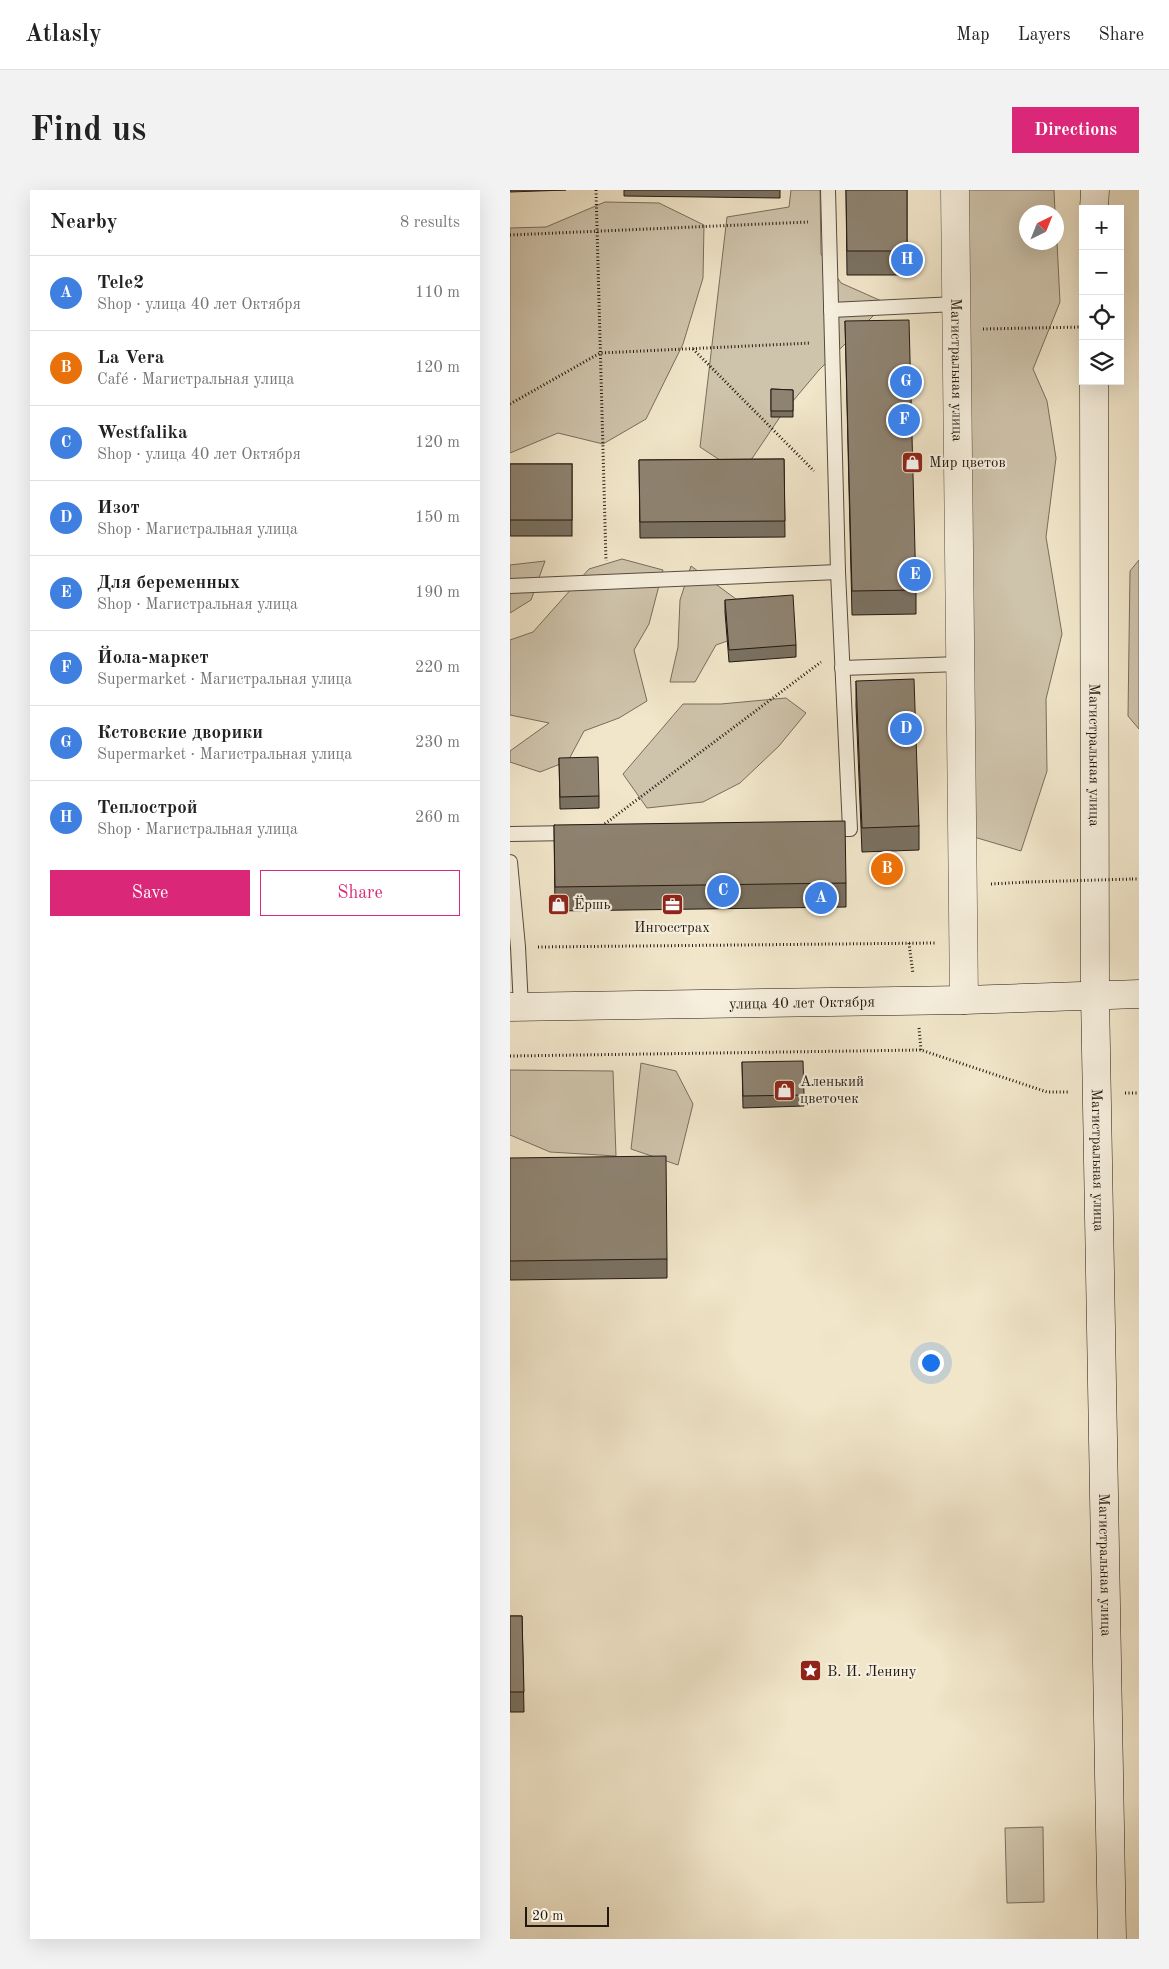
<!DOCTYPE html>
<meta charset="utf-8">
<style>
:root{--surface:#fff;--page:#f2f2f2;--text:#222;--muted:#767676;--line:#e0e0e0;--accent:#db2777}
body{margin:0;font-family:"Old Standard TT",serif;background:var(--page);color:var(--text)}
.controls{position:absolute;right:15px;top:15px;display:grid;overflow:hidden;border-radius:0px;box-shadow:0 5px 20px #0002}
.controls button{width:45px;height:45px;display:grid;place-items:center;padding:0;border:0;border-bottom:1px solid var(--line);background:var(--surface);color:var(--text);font:25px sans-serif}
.compass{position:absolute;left:509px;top:15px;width:45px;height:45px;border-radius:50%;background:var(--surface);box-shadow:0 5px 20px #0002;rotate:43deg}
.scale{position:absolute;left:15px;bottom:12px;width:84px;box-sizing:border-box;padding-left:5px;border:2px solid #231811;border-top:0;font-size:14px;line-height:18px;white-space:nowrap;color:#231811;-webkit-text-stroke:4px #f6efdd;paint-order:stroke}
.you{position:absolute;left:420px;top:1172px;width:18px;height:18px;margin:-12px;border:4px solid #fff;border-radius:50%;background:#1a73e8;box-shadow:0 0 0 8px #1a73e833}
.badge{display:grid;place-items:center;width:32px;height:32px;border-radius:50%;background:var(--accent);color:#fff;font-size:16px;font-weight:700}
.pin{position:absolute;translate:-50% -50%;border:2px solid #fff;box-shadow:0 1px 5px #0006}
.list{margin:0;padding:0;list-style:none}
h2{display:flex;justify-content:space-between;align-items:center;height:65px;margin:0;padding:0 20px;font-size:21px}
h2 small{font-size:16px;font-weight:400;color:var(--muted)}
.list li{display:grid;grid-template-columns:32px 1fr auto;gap:15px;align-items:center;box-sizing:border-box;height:75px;padding:0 20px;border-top:1px solid var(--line)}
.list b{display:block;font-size:19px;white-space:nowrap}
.list p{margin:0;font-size:16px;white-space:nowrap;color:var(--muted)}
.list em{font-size:16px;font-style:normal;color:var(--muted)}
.actions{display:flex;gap:10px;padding:15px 20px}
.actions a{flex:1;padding:11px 0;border:1px solid var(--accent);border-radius:0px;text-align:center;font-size:18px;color:var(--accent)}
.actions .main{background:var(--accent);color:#fff}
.icon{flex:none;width:28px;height:28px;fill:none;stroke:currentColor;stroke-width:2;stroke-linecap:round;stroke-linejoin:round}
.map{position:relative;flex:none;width:629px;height:1749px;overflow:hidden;border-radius:0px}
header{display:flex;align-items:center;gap:30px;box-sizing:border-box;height:70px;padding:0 25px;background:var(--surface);border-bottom:1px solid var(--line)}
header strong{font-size:24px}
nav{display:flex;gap:28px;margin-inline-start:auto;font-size:18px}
.intro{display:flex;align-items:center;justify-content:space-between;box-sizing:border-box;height:120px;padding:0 30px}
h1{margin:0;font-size:35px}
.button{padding:12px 22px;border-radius:0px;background:var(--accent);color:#fff;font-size:18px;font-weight:700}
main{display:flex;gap:30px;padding:0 30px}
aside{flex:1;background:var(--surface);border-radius:0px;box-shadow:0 5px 20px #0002}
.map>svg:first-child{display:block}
.green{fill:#cec3ab;stroke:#786e5e}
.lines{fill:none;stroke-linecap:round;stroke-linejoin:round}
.lane-casing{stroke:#564c3f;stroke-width:16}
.street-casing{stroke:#564c3f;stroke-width:29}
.secondary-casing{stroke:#231811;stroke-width:29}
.path{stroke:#231811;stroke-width:3;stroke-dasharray:1 2.5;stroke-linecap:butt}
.lane{stroke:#f6efdd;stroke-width:14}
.street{stroke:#f6efdd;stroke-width:28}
.secondary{stroke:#f6efdd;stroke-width:28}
.path-bridge{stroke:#231811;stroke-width:3;stroke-dasharray:1 2.5;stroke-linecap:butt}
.wall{fill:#7a7161;stroke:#231811}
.building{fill:#8e8371;stroke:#231811}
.labels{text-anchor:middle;stroke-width:4.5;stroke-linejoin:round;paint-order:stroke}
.street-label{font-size:15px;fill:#231811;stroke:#f6efdd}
.poi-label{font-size:15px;fill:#231811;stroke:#f6efdd;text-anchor:start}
</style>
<header>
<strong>Atlasly</strong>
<nav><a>Map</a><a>Layers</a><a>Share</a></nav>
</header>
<div class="intro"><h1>Find us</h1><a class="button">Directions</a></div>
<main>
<aside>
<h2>Nearby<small>8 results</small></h2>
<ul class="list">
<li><span class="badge" style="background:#3f7fe0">A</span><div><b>Tele2</b><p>Shop · улица 40 лет Октября</p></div><em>110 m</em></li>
<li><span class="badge" style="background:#e8710a">B</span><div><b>La Vera</b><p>Café · Магистральная улица</p></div><em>120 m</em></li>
<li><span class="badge" style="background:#3f7fe0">C</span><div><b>Westfalika</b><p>Shop · улица 40 лет Октября</p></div><em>120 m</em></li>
<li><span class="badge" style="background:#3f7fe0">D</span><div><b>Изот</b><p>Shop · Магистральная улица</p></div><em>150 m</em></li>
<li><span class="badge" style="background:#3f7fe0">E</span><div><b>Для беременных</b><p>Shop · Магистральная улица</p></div><em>190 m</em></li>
<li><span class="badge" style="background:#3f7fe0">F</span><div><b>Йола-маркет</b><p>Supermarket · Магистральная улица</p></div><em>220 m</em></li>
<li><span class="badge" style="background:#3f7fe0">G</span><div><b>Кстовские дворики</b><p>Supermarket · Магистральная улица</p></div><em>230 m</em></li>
<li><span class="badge" style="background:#3f7fe0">H</span><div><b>Теплострой</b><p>Shop · Магистральная улица</p></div><em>260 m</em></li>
</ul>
<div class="actions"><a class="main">Save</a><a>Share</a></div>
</aside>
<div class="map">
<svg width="629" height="1749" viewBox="0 0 629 1749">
<rect width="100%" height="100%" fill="#f1e6ca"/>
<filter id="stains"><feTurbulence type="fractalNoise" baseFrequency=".004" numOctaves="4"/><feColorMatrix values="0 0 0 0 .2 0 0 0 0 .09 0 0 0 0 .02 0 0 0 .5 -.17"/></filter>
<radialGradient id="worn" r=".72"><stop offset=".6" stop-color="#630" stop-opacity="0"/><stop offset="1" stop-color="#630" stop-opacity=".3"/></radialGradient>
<g class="green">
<polygon points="281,0 310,0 311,64 331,93 376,113 309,180 272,224 241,270 222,278 190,257 217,27 279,17"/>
<polygon points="457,0 544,0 545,22 516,22 516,52 547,52 550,112 523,179 537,211 546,268 536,347 552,444 536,509 537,581 511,661 464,647"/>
<polygon points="95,12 149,13 194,35 193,88 173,154 136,229 93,254 48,243 0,263 0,38 36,37"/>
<polygon points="112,369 153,380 139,434 124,460 137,511 109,528 74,541 58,571 30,582 0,572 0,561 39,533 0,525 0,450 23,442 79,379"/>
<polygon points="629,370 629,539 618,526 620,381"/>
<polygon points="35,371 21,410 0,423 0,375"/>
<polygon points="181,376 226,409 255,407 280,429 206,455 185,492 160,492 168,457 170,410"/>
<polygon points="276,508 296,523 269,556 230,593 193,612 137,618 113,584 173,514 211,514"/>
<polygon points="131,873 166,881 183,914 168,975 121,959"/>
<polygon points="0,880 103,881 106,966 40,962 0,945"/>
<polygon points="533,1637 534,1712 497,1713 495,1638"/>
</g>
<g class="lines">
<defs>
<g id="lane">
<polyline points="318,0 328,382 340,639 318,639"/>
<polyline points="321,120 446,114"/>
<polyline points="0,396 328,382"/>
<polyline points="332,478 450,474"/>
<polyline points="0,644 62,643"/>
<polyline points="0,672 8,757 11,817"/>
</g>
<g id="street">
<path id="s1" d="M445 0 454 810"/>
</g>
<g id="secondary">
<polyline points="584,19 585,0"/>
<path id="s2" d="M584 191 585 804 602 1749"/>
<path id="s3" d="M0 817 454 810 629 804"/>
</g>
</defs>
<use href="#lane" class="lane-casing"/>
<use href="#street" class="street-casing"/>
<use href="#secondary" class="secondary-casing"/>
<g class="path">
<polyline points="86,0 96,371"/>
<polyline points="0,45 298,32"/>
<polyline points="473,139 573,137"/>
<polyline points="183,159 304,281"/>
<polyline points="0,214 90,163 301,153"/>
<polyline points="92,636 311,472"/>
<polyline points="622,689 629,689"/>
<polyline points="481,694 518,692"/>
<polyline points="399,753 403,784"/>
<polyline points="28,757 426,753"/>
<polyline points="409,838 411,860"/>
<polyline points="0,866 411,860 537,902 558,902"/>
<polyline points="615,903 629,903"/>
</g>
<use href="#lane" class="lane"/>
<use href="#street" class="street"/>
<use href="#secondary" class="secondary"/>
<polyline class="path-bridge" points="518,692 622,689"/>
</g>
<g class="wall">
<polygon points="0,0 56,0 0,2"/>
<polygon points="114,0 270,0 270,8 114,6"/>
<polygon points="336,0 397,0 397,85 337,85"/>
<polygon points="335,131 406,400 406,424 342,425"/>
<polygon points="261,199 283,200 283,227 261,227"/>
<polygon points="274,269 275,347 130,348 129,270"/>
<rect x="0" y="274" width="62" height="72"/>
<polygon points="215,410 286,455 286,467 219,472 215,422"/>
<polygon points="346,491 409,636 409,660 352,662 346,516"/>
<polygon points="49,568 89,606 89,618 50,619"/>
<polygon points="44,635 336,693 336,717 45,721"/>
<polygon points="232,872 294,905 294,916 233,918"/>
<polygon points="0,968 157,1069 157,1088 0,1090"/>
<polygon points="0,1426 12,1426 14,1522 0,1522"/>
</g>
<g class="building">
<polygon points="336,0 397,0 397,61 337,61"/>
<polygon points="399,130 406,400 342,401 335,131"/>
<polygon points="261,199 283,200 283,221 261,221"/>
<polygon points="274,269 275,331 130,332 129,270"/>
<rect x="0" y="274" width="62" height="56"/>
<polygon points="283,405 286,455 219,460 215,410"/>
<polygon points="404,489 409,636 352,638 346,491"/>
<polygon points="88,567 89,606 50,607 49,568"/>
<polygon points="335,631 336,693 45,697 44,635"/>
<polygon points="293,871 294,905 233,906 232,872"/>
<polygon points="156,966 157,1069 0,1071 0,968"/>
<polygon points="0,1426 12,1426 14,1502 0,1502"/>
</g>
<defs>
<symbol id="shop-square" viewBox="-11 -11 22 22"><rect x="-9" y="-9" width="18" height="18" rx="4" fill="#8f2418" stroke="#f6efdd"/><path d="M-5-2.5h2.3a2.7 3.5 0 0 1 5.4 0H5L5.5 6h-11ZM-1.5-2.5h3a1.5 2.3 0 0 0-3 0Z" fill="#fff"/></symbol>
<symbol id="office-square" viewBox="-11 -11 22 22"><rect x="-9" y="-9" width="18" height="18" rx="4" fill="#8f2418" stroke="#f6efdd"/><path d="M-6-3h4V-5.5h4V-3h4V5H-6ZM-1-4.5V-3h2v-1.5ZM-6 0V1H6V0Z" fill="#fff"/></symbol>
<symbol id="sight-square" viewBox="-11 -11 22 22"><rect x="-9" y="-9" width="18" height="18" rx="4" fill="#8f2418" stroke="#f6efdd"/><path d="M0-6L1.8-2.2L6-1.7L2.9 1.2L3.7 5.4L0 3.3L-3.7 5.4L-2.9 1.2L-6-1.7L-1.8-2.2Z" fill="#fff"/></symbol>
</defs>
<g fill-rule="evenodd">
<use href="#shop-square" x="390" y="260" width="25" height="25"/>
<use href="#shop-square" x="36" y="702" width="25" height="25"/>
<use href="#office-square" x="150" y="702" width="25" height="25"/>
<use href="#shop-square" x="262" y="888" width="25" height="25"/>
<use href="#sight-square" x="288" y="1468" width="25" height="25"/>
</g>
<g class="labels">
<g class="street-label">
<text dy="5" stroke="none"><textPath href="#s1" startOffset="180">Магистральная улица</textPath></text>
<text dy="5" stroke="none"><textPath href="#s2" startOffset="374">Магистральная улица</textPath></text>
<text dy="5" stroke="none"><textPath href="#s3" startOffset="292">улица 40 лет Октября</textPath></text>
<text dy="5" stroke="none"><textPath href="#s2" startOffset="779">Магистральная улица</textPath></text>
<text dy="5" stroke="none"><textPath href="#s2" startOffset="1184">Магистральная улица</textPath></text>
</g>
<g class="poi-label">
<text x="419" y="277">Мир цветов</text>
<text x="64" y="719">Ёршь</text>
<text x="162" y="742" text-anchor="middle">Ингосстрах</text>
<text x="290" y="896">Аленький<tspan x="290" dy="17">цветочек</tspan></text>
<text x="317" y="1486">В. И. Ленину</text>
</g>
</g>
<rect width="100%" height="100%" filter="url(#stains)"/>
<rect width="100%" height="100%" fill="url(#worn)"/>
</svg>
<div class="controls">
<button>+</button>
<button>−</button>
<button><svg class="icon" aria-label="locate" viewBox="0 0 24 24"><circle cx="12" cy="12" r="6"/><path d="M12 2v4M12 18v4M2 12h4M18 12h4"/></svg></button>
<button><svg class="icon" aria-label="layers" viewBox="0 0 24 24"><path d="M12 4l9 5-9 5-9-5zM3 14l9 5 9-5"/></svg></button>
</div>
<svg class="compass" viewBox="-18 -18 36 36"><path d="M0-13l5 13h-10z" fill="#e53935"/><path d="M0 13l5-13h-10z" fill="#767676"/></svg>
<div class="scale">20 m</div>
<div class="you"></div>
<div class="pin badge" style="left:311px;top:708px;background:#3f7fe0">A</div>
<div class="pin badge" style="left:377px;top:679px;background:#e8710a">B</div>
<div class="pin badge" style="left:213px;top:701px;background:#3f7fe0">C</div>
<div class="pin badge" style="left:396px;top:539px;background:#3f7fe0">D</div>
<div class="pin badge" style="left:405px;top:385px;background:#3f7fe0">E</div>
<div class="pin badge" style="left:394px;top:230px;background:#3f7fe0">F</div>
<div class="pin badge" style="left:396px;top:192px;background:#3f7fe0">G</div>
<div class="pin badge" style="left:397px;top:70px;background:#3f7fe0">H</div>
</div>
</main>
